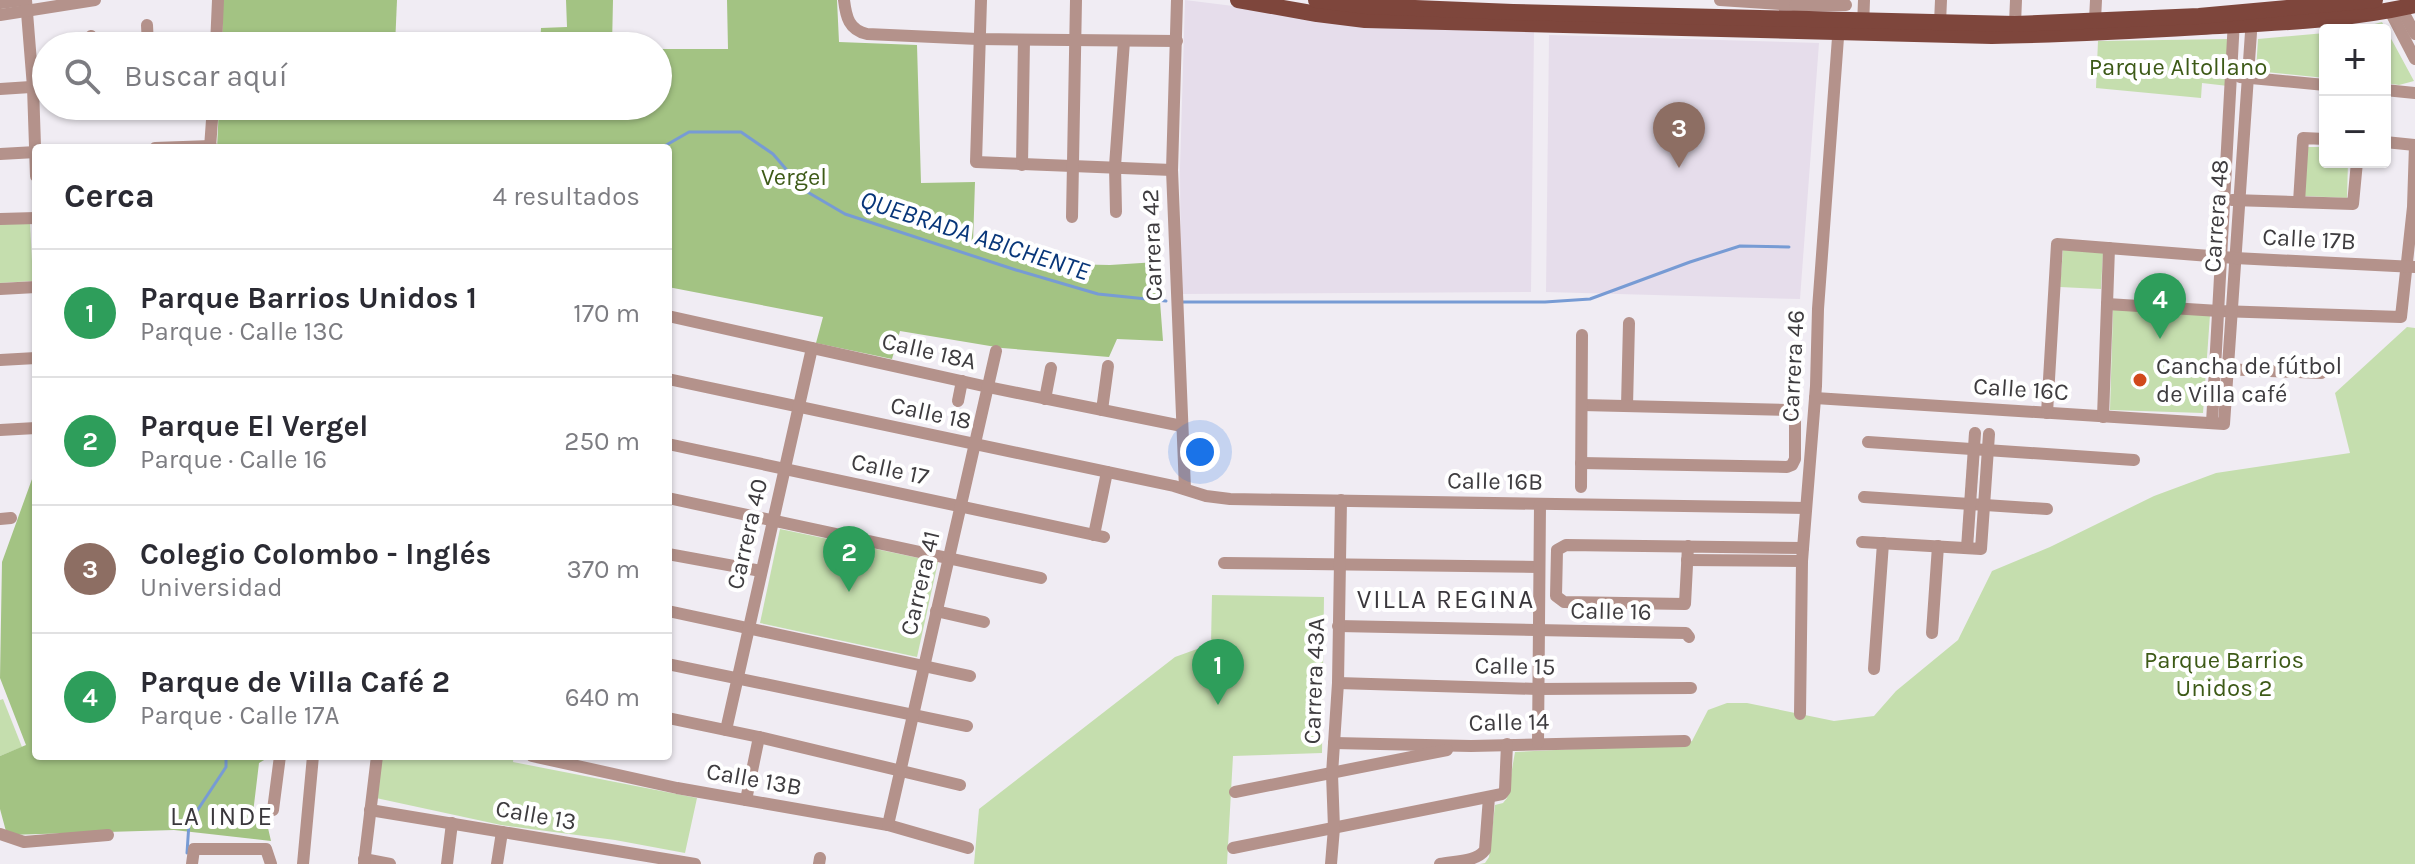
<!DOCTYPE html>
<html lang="es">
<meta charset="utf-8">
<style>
:root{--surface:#fff;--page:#f7f7f7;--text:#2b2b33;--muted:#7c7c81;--line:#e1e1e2;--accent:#d1491b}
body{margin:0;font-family:Karla,sans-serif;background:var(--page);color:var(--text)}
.controls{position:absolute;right:24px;top:24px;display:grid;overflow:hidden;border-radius:8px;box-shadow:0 2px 6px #0004}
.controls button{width:72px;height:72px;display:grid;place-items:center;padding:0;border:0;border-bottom:2px solid var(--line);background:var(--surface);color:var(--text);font:40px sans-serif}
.you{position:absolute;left:1200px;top:452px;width:28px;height:28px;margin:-20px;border:6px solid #fff;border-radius:50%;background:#1a73e8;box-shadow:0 0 0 12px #1a73e833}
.badge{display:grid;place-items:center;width:52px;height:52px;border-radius:50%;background:var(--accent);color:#fff;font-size:26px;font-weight:700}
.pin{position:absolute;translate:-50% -66px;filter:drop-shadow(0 2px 4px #0008)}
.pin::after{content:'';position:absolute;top:42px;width:28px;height:24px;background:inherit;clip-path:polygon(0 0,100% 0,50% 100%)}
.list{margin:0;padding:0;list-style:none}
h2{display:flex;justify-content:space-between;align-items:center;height:104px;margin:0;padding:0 32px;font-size:34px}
h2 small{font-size:26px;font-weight:400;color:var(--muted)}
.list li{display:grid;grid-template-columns:52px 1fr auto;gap:24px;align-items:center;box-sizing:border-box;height:128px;padding:0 32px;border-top:2px solid var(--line)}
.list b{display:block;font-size:30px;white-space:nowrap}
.list p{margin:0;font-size:26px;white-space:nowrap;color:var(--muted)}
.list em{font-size:26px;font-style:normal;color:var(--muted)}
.icon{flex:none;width:44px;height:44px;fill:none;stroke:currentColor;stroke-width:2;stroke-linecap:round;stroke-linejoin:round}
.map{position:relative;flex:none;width:2415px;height:864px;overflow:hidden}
.search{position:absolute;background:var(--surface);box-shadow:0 2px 6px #0004;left:32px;top:32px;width:640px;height:88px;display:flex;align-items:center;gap:20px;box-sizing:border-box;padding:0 28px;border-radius:44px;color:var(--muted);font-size:30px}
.panel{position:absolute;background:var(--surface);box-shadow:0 2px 6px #0004;left:32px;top:144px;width:640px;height:616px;border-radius:8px}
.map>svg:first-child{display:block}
.built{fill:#e6ddeb}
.green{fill:#c5deae}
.forest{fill:#a3c383}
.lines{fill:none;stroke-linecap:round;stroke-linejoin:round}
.stream{stroke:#779bd4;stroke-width:3}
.minor{stroke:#b4928b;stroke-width:12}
.major{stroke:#7e463c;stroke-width:16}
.poi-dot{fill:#d1491b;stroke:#fff;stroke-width:3}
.labels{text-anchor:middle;stroke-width:8;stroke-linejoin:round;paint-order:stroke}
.park-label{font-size:24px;fill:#3d5a17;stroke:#fff}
.street-label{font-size:24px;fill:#3e3c3f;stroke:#fff}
.poi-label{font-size:24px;fill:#3e3c3f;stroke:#fff;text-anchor:start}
.water-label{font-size:26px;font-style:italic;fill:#083679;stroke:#fff}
.neighbourhood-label{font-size:26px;letter-spacing:2px;fill:#3a373c;stroke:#fff}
</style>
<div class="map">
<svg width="2415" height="864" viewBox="0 0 2415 864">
<rect width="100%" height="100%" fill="#f0ecf3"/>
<g class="built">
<polygon points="1185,0 1233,6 1534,31 1531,292 1181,294 1180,168"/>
<polygon points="1549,35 1819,43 1800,299 1546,292"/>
</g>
<g class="green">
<polygon points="2382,22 2414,81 2399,85 2385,83 2385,30 2352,30"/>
<polygon points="2325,33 2325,78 2256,71 2258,39"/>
<polygon points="2229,39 2228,86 2202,83 2201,98 2096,88 2098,41"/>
<polygon points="2307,147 2325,147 2325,162 2348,162 2347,198 2304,196"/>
<polygon points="30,222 33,281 0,283 0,223"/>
<polygon points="2063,250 2103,253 2101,289 2060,287"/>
<polygon points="2113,309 2210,315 2203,413 2110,410"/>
<polygon points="2407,327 2415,328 2415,864 1480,864 1485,863 1489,857 1495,805 1503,803 1507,798 1515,752 1684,744 1692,741 1708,710 1727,703 1747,703 1834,721 1874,716 1896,691 1958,640 1992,571 2050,547 2154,496 2216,473 2350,453 2335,393"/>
<polygon points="780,529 938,562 917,657 760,623"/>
<polygon points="1212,595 1324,597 1322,753 1233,756 1227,864 974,864 979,809 1175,657 1211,644"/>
<polygon points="3,699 22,747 0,756 0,700"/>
<polygon points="381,756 514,756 513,762 697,798 685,853 615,840 501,825 376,798"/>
</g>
<g class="forest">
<polygon points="223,0 397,0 395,46 222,46"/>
<polygon points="566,0 613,0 612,46 540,46 541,28 567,27"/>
<polygon points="727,0 837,0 839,42 917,45 921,183 975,182 973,243 1061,264 1110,265 1157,262 1163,341 1117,339 1109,357 1002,348 900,331 892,359 816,343 823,317 668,287 668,148 217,148 219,106 658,106 658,49 728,49"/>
<polygon points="36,468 36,756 271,756 259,763 253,813 265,815 271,841 174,830 7,835 0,809 0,756 26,745 0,678 2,562"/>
</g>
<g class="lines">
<g class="stream">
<polyline points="661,148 689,132 741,132 773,154 804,190 845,214 1016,270 1098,294 1166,301"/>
<polyline points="1182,302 1545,302 1590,299 1690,262 1740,246 1789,247"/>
<polyline points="187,853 189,823 226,767 226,756"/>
</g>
<g class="minor">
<polyline points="26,0 33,87 36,176"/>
<path d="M844 0C846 17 849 30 867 34L978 39 1177 41"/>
<polyline points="981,0 976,162 1172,170"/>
<polyline points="1177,0 1172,170 1185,489"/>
<polyline points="1720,0 1795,5 1795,0"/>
<polyline points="0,3 23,0"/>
<polyline points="1795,5 1846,5"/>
<polyline points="2401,8 2415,34"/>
<polyline points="2390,11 2415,59"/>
<polyline points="0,15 95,0"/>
<polyline points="2095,20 2096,0"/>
<polyline points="1940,23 1941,0"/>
<polyline points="2015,24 2016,0"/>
<polyline points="147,25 148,46"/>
<polyline points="1863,27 1864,0"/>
<polyline points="91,36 92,46"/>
<polyline points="216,46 218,0"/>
<polyline points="2240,77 2325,85"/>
<polyline points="0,89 46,86"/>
<polyline points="2385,90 2415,93"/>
<polyline points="2385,142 2415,145"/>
<polyline points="155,148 211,146"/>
<polyline points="210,148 213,106"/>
<polyline points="0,154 36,152"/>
<polyline points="1022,165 1024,40"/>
<polyline points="2232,200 2353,204 2357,162"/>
<polyline points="2299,202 2303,138 2325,139"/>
<polyline points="1116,212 1115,166 1124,41"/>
<polyline points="1072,217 1076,0"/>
<polyline points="0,219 36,218"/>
<polyline points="0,289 36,287"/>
<polyline points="2107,304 2219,311 2401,317 2413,207 2415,145"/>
<polyline points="668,316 988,387 1182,426"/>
<polyline points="0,360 36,358"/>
<polyline points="2222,369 2321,373"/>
<polyline points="668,379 1174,486 1206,496 1230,499 1806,508"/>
<polyline points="1815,398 2224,424 2252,18"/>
<polyline points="1045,399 1051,368"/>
<polyline points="958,401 962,381"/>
<polyline points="1627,406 1629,323"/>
<polyline points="1102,410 1108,366"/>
<polyline points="2047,413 2057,244 2235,258 2415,267"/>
<polyline points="2103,417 2109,248"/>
<polyline points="2212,423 2234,20"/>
<polyline points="0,430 36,428"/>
<polyline points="1868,442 2134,460"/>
<polyline points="668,444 1104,537"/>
<polyline points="1581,463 1787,467 1792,465 1795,459 1795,417 1794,413 1787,410 1582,405"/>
<polyline points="1581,487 1582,335"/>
<polyline points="1864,497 2047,509"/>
<polyline points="668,498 1041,578"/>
<polyline points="0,519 11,518"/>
<polyline points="1094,535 1107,472"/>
<polyline points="1862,542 1981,549 1989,434"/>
<polyline points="1688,546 1685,604 1564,602 1556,596 1557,550 1566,545 1803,548"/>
<polyline points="1967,548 1975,433"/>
<polyline points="668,554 761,571"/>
<polyline points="1687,560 1802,561"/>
<polyline points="1224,563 1539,567"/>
<polyline points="668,611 970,676"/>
<polyline points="936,611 984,622"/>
<polyline points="1338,626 1686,633 1689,637"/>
<polyline points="1932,633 1938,546"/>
<polyline points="668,664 967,726"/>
<polyline points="1874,669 1883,543"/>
<polyline points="1338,683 1538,689 1691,688"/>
<polyline points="1800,714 1802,561 1816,386 1818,309 1839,24"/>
<polyline points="668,718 759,737 960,785"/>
<polyline points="726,730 812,348"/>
<polyline points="1334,743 1471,746 1685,741"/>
<polyline points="1538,743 1540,504"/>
<polyline points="532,756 677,788 888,825 968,848"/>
<polyline points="1235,792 1447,750"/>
<polyline points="746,800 759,737"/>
<polyline points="273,810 280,756"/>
<polyline points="370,810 695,864"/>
<polyline points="888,825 996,351"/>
<polyline points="0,834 24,842 108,835"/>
<polyline points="1233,848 1502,794 1505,790 1507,744"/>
<polyline points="364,859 390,864"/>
<polyline points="192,864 194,849 266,849 271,864"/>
<polyline points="303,864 313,756"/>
<polyline points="364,864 377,756"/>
<polyline points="447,864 452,823"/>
<polyline points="497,864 502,832"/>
<polyline points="819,864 820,858"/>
<polyline points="1331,864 1334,828 1332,774 1338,683 1341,500"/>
<path d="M1440 864C1455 861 1476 862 1485 850L1489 797"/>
</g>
<g class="major">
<path d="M1238 0 1317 14 1365 20 1992 36C2062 35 2132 31 2201 27 2273 23 2345 21 2415 5"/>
<polyline points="1316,0 1366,6 1513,12 2015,24 2199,16 2375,0"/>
</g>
</g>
<circle class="poi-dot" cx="2140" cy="380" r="8"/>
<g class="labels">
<g class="park-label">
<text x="2178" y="75">Parque Altollano</text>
<text x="794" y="185">Vergel</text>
<text x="2224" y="668">Parque Barrios<tspan x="2224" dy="28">Unidos 2</tspan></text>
</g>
<g class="street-label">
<text transform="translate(2216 216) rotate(-86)" y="8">Carrera 48</text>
<text transform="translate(2309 239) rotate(3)" y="8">Calle 17B</text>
<text transform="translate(1152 245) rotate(-92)" y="8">Carrera 42</text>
<text transform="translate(929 351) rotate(13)" y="8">Calle 18A</text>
<text transform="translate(1793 366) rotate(-87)" y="8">Carrera 46</text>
<text transform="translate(2021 389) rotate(4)" y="8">Calle 16C</text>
<text transform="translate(931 413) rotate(12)" y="8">Calle 18</text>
<text transform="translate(890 469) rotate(12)" y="8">Calle 17</text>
<text transform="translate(1495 481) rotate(1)" y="8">Calle 16B</text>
<text transform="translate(747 534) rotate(-77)" y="8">Carrera 40</text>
<text transform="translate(920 583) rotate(-77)" y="8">Carrera 41</text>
<text transform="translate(1611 611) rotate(1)" y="8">Calle 16</text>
<text transform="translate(1515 666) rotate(1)" y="8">Calle 15</text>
<text transform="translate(1314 681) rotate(-88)" y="8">Carrera 43A</text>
<text transform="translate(1509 722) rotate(-1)" y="8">Calle 14</text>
<text transform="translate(754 779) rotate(10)" y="8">Calle 13B</text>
<text transform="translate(536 815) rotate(10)" y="8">Calle 13</text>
</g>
<g class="poi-label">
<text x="2156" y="374">Cancha de fútbol<tspan x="2156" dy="28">de Villa café</tspan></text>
</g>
<g class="water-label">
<text transform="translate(975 235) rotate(18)" y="9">QUEBRADA ABICHENTE</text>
</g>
<g class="neighbourhood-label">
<text x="1446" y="608">VILLA REGINA</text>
<text x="222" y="825">LA INDE</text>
</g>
</g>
</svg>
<div class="controls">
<button>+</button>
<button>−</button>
</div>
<div class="you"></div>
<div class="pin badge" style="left:1218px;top:705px;background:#2e9e5b">1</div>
<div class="pin badge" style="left:849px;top:592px;background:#2e9e5b">2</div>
<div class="pin badge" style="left:1679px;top:168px;background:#8d6e63">3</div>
<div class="pin badge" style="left:2160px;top:339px;background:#2e9e5b">4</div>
<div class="search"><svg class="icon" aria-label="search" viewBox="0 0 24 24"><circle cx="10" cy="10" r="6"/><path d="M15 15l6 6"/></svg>Buscar aquí</div>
<section class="panel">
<h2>Cerca<small>4 resultados</small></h2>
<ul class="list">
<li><span class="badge" style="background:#2e9e5b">1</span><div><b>Parque Barrios Unidos 1</b><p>Parque · Calle 13C</p></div><em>170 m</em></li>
<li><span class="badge" style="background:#2e9e5b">2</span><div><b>Parque El Vergel</b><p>Parque · Calle 16</p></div><em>250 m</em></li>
<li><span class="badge" style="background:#8d6e63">3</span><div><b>Colegio Colombo - Inglés</b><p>Universidad</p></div><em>370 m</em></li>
<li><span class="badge" style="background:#2e9e5b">4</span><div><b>Parque de Villa Café 2</b><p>Parque · Calle 17A</p></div><em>640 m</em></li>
</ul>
</section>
</div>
